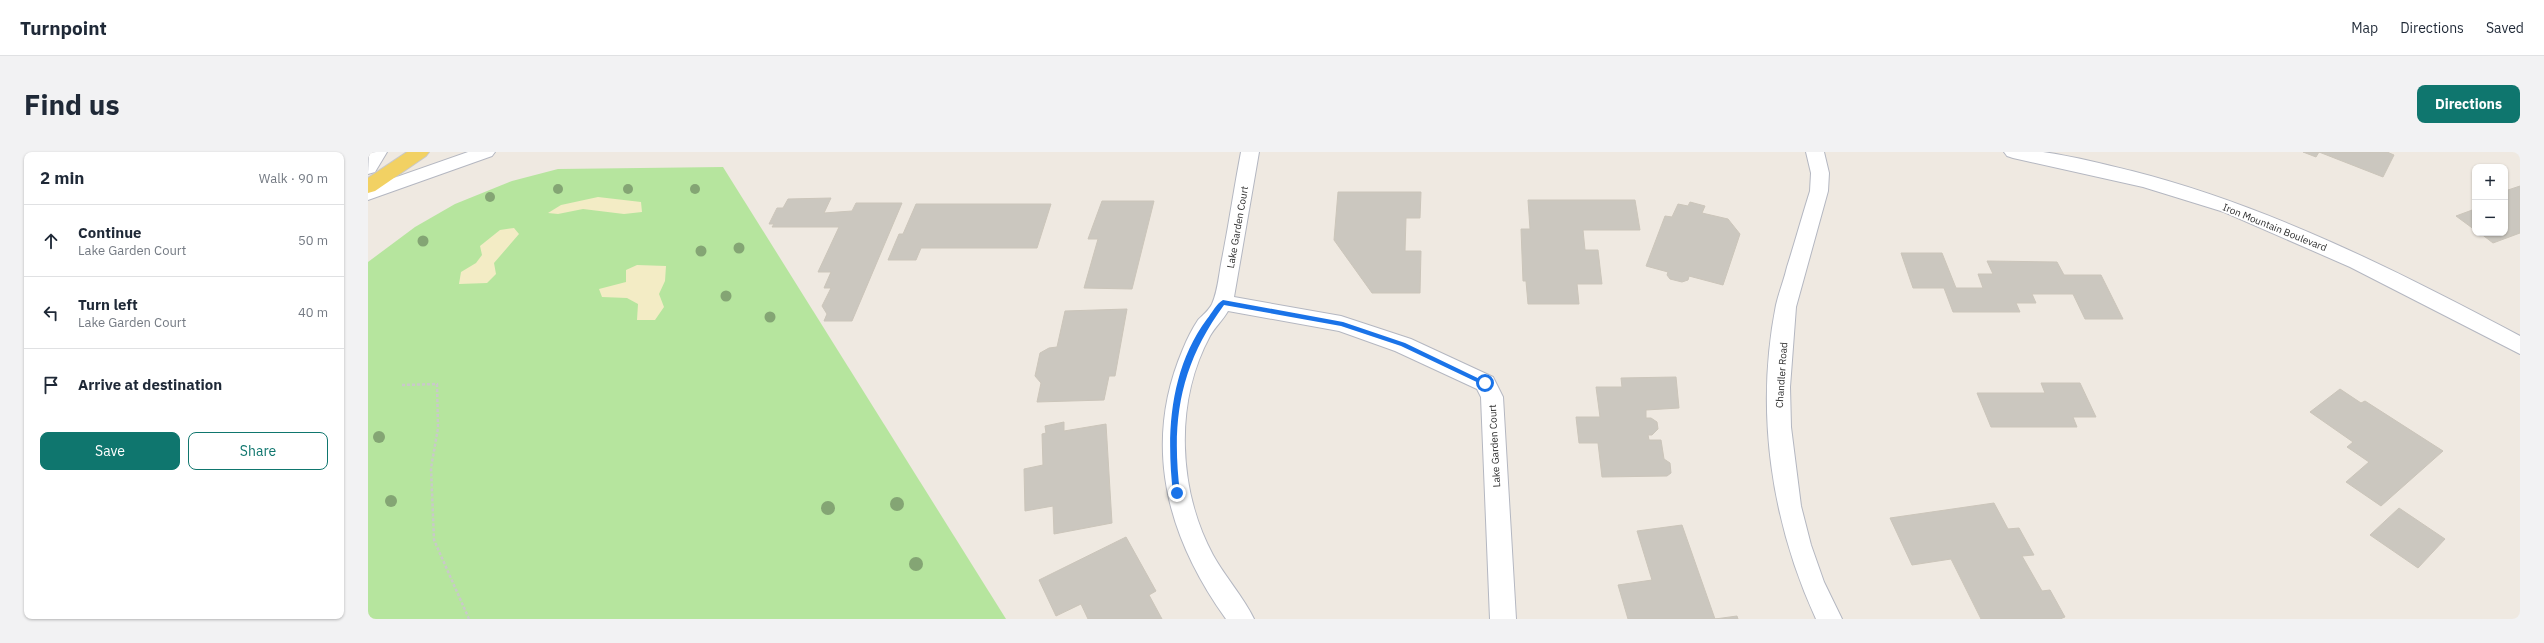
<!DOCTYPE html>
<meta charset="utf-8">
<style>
:root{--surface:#fff;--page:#f2f2f3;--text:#1f2937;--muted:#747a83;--line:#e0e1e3;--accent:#0f766e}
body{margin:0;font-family:"IBM Plex Sans",sans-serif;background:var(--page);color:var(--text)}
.controls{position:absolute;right:12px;top:12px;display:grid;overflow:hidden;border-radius:8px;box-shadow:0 1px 3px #0004}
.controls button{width:36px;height:36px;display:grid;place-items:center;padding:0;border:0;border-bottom:1px solid var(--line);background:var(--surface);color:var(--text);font:20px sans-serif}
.stop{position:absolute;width:12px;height:12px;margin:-9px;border:3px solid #1a73e8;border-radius:50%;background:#fff}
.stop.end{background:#1a73e8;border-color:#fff;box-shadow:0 1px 4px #0008}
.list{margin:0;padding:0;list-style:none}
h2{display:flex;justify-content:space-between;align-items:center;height:52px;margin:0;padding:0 16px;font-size:17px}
h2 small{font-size:13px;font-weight:400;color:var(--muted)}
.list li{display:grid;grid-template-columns:26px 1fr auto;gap:12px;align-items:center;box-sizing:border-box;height:72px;padding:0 16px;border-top:1px solid var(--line)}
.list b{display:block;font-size:15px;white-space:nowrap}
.list p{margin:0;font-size:13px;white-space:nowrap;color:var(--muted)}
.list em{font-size:13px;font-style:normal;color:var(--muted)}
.actions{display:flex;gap:8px;padding:12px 16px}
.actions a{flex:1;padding:9px 0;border:1px solid var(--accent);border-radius:8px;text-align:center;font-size:14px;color:var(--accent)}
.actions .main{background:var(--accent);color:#fff}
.icon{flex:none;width:22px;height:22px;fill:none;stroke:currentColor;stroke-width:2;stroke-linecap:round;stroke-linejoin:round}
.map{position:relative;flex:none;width:2152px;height:467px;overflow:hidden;border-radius:8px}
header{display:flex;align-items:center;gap:24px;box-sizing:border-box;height:56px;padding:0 20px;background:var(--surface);border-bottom:1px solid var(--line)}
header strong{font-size:19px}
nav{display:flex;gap:22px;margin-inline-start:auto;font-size:14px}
.intro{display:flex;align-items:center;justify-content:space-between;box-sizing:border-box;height:96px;padding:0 24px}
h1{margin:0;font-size:28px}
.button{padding:10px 18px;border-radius:8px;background:var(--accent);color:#fff;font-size:14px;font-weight:700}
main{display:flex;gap:24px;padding:0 24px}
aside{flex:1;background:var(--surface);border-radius:8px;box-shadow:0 1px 3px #0004}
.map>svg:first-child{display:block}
.green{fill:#b6e59e}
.sand{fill:#f3ecc5}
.building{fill:#cbc7bf;stroke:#cbc5ba}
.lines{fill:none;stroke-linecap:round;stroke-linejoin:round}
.minor-casing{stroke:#b4b7c1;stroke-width:2}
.major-casing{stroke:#c9c9c9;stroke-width:2}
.path{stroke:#c9c9c9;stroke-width:2.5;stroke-dasharray:3 2;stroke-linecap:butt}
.minor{fill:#fff;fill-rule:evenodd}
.major{fill:#f2d163;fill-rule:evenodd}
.tree{fill:#84a574}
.route{fill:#1a73e8}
.labels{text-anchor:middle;stroke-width:3.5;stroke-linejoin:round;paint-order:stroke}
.street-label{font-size:10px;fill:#2e2e2e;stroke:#fff}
</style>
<header>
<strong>Turnpoint</strong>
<nav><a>Map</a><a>Directions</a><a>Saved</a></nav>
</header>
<div class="intro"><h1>Find us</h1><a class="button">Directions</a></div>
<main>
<aside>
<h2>2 min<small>Walk · 90 m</small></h2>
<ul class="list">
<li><svg class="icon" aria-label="ahead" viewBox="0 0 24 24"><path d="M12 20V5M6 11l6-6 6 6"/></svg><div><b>Continue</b><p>Lake Garden Court</p></div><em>50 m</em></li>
<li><svg class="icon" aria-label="left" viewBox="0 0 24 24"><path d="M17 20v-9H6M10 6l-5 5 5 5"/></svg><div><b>Turn left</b><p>Lake Garden Court</p></div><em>40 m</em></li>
<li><svg class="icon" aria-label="arrive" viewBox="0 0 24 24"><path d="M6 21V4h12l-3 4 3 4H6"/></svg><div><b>Arrive at destination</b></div></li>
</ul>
<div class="actions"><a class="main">Save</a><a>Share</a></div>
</aside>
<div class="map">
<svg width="2152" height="467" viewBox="0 0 2152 467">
<rect width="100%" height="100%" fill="#efe9e1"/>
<polygon class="green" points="355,15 638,467 0,467 0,110 47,75 87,52 144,29 190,17"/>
<g class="sand">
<polygon points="230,45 273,50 274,60 256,62 215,57 190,62 180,61 193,53"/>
<polygon points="146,76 151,82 126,111 128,122 119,131 91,132 93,120 108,111 114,103 112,94 132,78"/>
<polygon points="269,113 298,114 297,129 291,142 296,155 287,168 269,168 270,152 259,146 234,145 231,137 258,130 258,118"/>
</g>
<g class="building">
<polygon points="1935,0 2019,0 2026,3 2015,25 1951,0 1948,5"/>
<polygon points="2152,34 2152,81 2125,91 2112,81 2137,81 2137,46 2139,46 2137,39"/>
<polygon points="970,40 1053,40 1052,66 1038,66 1037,99 1053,99 1052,141 1004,141 966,88"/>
<polygon points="463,46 456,61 484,59 488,51 534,51 484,169 456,169 459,162 454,154 463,136 456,136 463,120 450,120 471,75 404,75 406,72 401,72 409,56 415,56 420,47"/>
<polygon points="1160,48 1267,48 1272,78 1215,78 1217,98 1230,98 1234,132 1209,132 1211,152 1160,152 1158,129 1155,129 1153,77 1162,77"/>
<polygon points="734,49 786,49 764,137 716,136 730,87 720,87"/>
<polygon points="1322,50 1337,54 1334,61 1360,67 1372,82 1355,133 1321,124 1320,128 1314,130 1302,127 1299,123 1300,120 1278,114 1297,64 1304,65 1310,52 1320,54"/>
<polygon points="548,52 683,52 669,96 553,96 548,108 520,108 531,82 535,82"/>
<polygon points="2107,57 2107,78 2088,64"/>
<polygon points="1533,101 1574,101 1588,136 1615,136 1610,122 1625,122 1619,109 1689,110 1696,123 1733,123 1755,167 1717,167 1705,142 1664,142 1668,151 1648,151 1652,160 1585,160 1576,136 1545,136"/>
<polygon points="759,157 747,224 741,224 736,248 669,250 673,231 667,224 672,201 681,196 689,195 697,159"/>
<polygon points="1308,225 1311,256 1278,258 1278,266 1283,266 1289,270 1290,277 1284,283 1280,283 1281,288 1293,288 1296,307 1302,311 1303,321 1299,324 1234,325 1230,291 1211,291 1208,265 1232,265 1228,235 1254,235 1253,226"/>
<polygon points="1673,231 1712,231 1728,265 1705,265 1709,275 1623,275 1609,241 1677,241"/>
<polygon points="1972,237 1993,251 1997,249 2075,299 2013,354 1978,330 2001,310 1979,295 1985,290 1942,260"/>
<polygon points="696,270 696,279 738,272 744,371 686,382 685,354 657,359 656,317 675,313 674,282 678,281 677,274"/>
<polygon points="1626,351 1640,377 1651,376 1666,403 1654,404 1674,439 1682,438 1697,465 1692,467 1613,467 1583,407 1544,413 1522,366"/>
<polygon points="2031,356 2077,387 2050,416 2002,383"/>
<polygon points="1314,373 1347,467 1369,464 1370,467 1260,467 1250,433 1284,428 1269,379"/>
<polygon points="758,385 788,439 781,443 794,467 720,467 713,452 688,464 671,428"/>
</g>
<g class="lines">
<defs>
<g id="minor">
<polygon points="1,0 19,0 7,20 0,22"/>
<polygon points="100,0 127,0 124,4 0,48 0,35"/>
<path d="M873 0H891L866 145 973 164 1043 187 1125 225 1135 245 1148 467H1122L1113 245 1109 237 1027 199 971 179 860 159C855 168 847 175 842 184 806 250 810 338 845 403 857 425 875 444 886 467H858C799 385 774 293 815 197 819 187 824 177 830 168 835 163 841 158 844 152 850 139 851 121 854 107 861 72 866 36 873 0Z"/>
<path d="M1438 0H1456L1461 21 1460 39 1428 155 1422 235 1423 275 1433 354 1443 393 1456 430 1474 467H1448C1403 369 1387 259 1408 153 1411 140 1416 128 1419 115 1427 90 1434 64 1442 39L1443 21Z"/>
<path d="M1636 0C1649 0 1662 0 1675 0 1705 4 1735 12 1764 19 1901 54 2028 118 2152 184V202L1982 115 1856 60 1775 35 1645 6 1639 4Z"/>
</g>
<polygon id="major" points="39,0 61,0 58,4 7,39 0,41 0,26"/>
</defs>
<use href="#minor" class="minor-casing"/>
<use href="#major" class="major-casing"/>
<polyline class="path" points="34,233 69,232 70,276 63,316 66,388 101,467"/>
<use href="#minor" class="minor"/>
<use href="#major" class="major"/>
</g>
<g class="tree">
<circle cx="190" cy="37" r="5"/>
<circle cx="260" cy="37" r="5"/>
<circle cx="327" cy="37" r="5"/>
<circle cx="122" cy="45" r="5"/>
<circle cx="55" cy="89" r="5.5"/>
<circle cx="371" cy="96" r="5.5"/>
<circle cx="333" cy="99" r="5.5"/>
<circle cx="358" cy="144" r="5.5"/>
<circle cx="402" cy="165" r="5.5"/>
<circle cx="11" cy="285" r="6"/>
<circle cx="23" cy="349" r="6"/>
<circle cx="529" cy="352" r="7"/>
<circle cx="460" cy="356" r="7"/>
<circle cx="548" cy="412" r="7"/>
</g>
<path class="route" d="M855 148 975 170 1037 191 1120 231 1115 233 1033 194 973 174 856 153C812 213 803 268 812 341L809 344 805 341C798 281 802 217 839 167 844 161 848 152 855 148Z"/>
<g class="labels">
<g class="street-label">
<text transform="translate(869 75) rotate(-80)" y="4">Lake Garden Court</text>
<text transform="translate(1907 75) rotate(22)" y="4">Iron Mountain Boulevard</text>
<text transform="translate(1413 223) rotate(-86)" y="4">Chandler Road</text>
<text transform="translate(1126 294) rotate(-93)" y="4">Lake Garden Court</text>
</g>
</g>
</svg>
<div class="controls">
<button>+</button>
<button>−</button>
</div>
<div class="stop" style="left:1117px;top:231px"></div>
<div class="stop end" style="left:809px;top:341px"></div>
</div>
</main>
